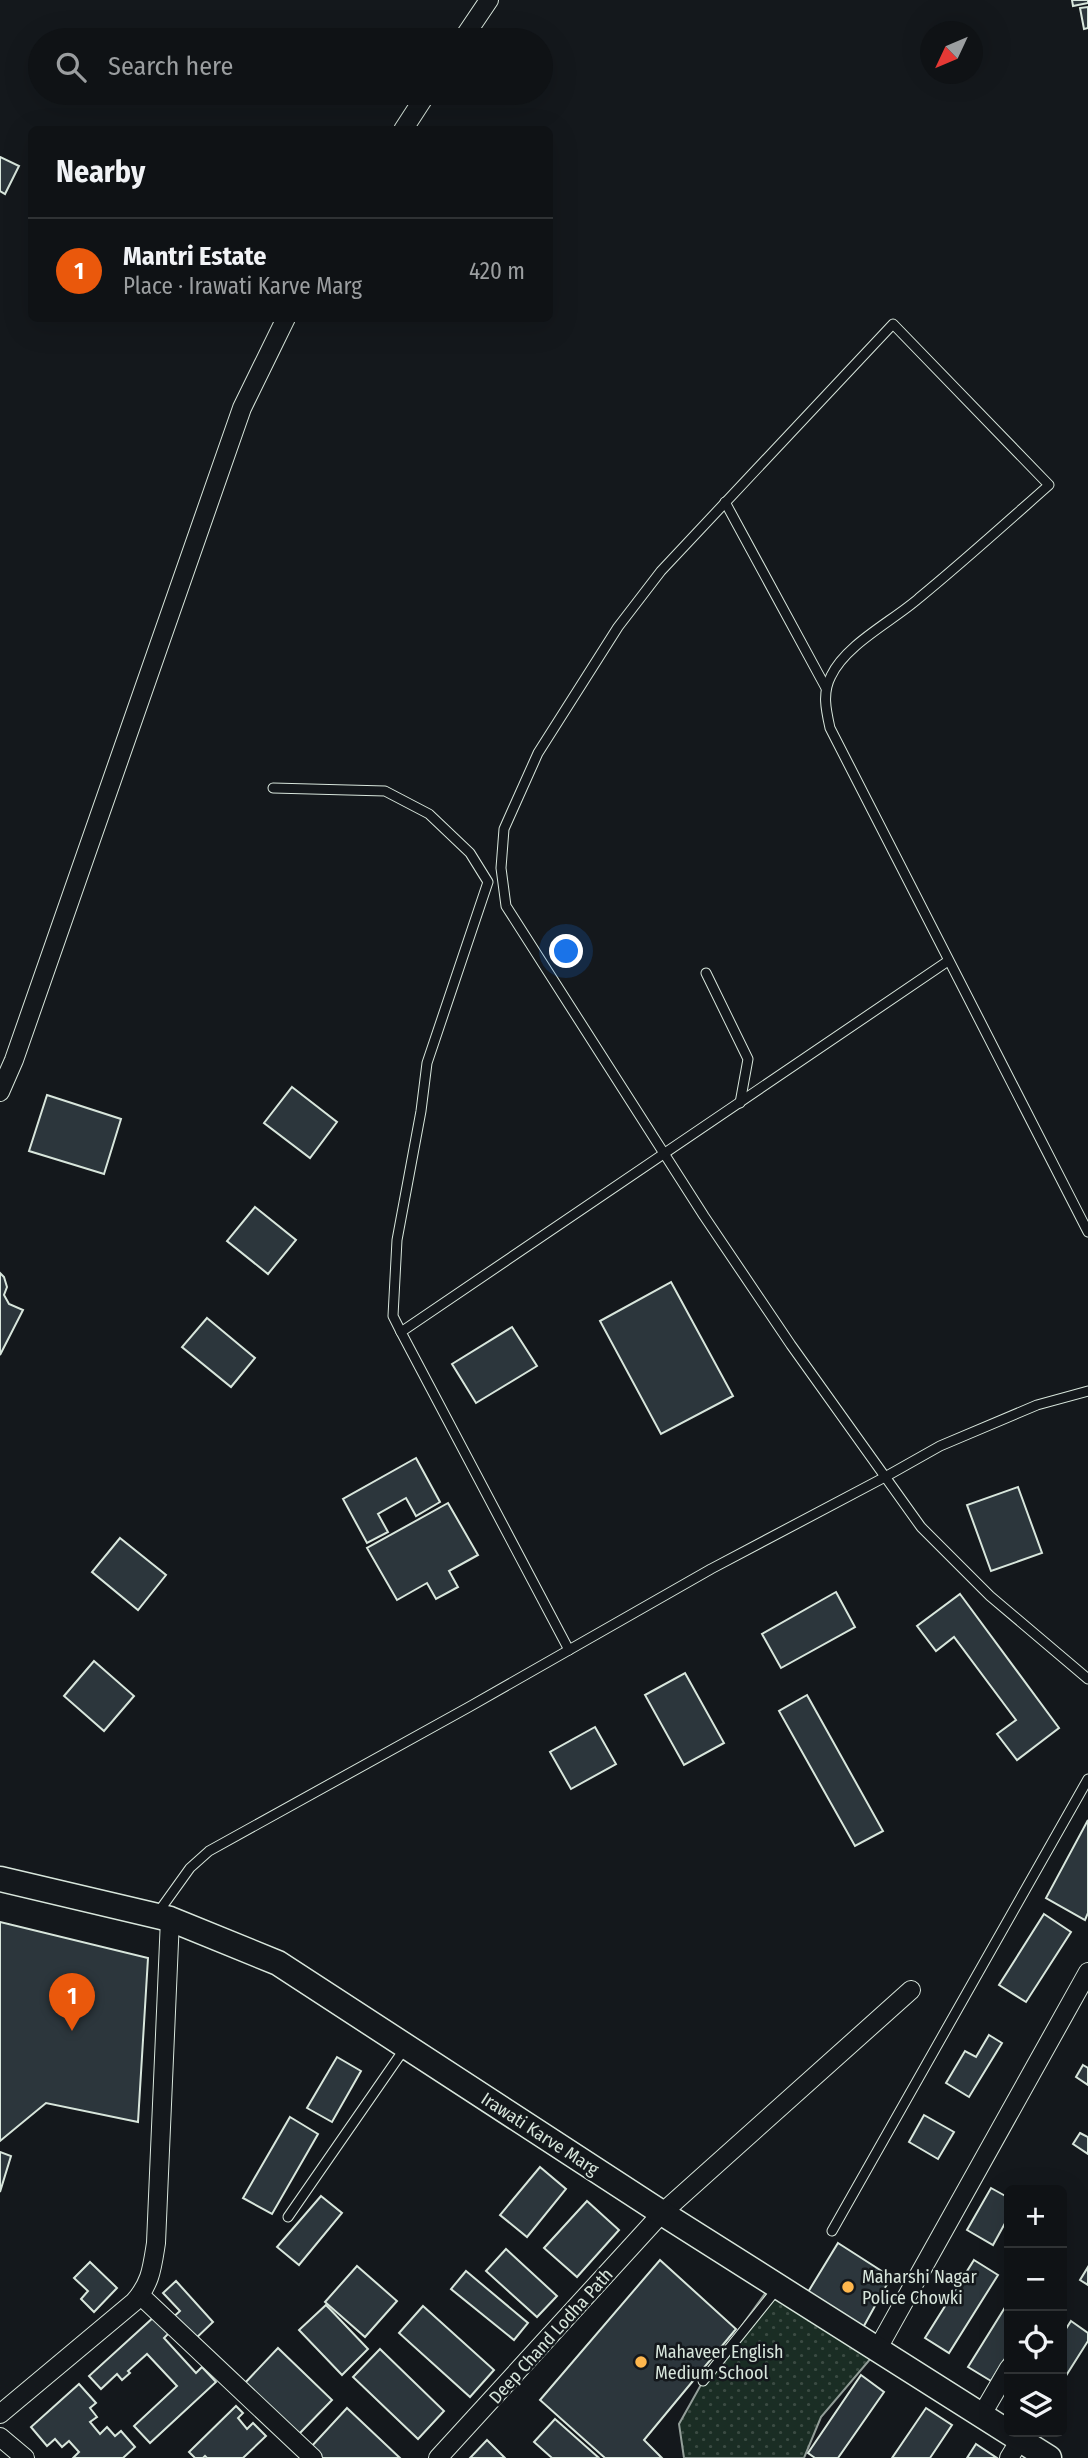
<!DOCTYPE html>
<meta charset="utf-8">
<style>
:root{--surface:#0f1215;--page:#181b1e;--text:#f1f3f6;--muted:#9b9ea0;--line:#2f3234;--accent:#ea580c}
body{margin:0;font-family:"Fira Sans Condensed",sans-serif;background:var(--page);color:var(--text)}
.controls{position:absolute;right:21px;bottom:21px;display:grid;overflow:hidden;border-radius:10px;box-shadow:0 7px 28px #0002}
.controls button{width:63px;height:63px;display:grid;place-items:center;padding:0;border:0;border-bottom:2px solid var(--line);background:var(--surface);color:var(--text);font:35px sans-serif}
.compass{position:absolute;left:920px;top:21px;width:63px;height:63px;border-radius:50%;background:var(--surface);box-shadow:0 7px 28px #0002;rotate:226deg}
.you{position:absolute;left:567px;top:952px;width:24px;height:24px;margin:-18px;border:5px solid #fff;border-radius:50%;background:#1a73e8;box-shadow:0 0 0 10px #1a73e833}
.badge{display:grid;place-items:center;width:46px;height:46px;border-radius:50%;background:var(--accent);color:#fff;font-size:23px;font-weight:700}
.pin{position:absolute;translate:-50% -58px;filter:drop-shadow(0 2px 4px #0008)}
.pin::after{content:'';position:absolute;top:37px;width:24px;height:21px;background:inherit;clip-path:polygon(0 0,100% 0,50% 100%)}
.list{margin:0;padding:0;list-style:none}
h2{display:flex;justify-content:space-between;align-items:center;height:91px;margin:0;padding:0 28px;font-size:30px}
h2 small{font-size:23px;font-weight:400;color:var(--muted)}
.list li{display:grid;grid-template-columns:46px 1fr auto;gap:21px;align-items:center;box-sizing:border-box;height:105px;padding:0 28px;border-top:2px solid var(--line)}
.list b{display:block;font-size:26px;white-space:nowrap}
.list p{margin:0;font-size:23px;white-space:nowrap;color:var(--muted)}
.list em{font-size:23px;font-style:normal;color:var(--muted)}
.icon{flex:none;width:38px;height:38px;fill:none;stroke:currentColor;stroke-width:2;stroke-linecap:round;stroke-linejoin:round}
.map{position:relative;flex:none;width:1088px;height:2458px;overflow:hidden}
.search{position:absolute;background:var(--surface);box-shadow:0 7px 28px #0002;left:28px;top:28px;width:525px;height:77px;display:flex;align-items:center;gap:18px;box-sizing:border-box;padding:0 24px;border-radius:38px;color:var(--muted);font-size:26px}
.panel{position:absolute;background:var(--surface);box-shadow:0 7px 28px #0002;left:28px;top:126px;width:525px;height:196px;border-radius:10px}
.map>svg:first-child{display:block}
.park{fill:url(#park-dots);stroke:#939e99;stroke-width:2}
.building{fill:#2c363c;stroke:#d8e6dc;stroke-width:2}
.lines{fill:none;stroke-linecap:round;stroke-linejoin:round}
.service-casing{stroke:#d8e6dc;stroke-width:11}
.minor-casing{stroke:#d8e6dc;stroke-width:20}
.secondary-casing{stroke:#d8e6dc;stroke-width:27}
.service{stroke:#14181c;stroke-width:9}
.minor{stroke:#14181c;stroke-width:18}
.secondary{stroke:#14181c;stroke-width:24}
.poi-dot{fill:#ffb74d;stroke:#14181c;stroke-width:2.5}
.labels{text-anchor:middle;stroke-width:5;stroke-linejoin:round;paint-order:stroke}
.street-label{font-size:18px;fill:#d8e6dc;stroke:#14181c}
.poi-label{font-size:18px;fill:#d8e6dc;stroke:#14181c;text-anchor:start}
</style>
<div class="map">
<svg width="1088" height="2458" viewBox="0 0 1088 2458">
<defs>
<pattern id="park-dots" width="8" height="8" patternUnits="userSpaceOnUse" patternTransform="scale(1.75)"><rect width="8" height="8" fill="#1a2d24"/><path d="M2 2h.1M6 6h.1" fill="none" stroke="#3b4b43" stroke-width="1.8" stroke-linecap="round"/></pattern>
</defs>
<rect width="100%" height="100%" fill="#14181c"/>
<polygon class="park" points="769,2288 872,2357 821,2417 804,2458 684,2458 679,2424 707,2374"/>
<g class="building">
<polygon points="1072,0 1088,0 1088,3 1073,6"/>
<polygon points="1088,7 1088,28 1084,29 1080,8"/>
<polygon points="0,157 19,166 5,194 0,191"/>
<polygon points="292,1087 337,1122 310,1158 264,1123"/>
<polygon points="47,1095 121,1119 104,1174 29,1151"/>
<polygon points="255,1207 296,1240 268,1274 227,1241"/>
<polygon points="0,1273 4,1277 7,1287 4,1295 9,1304 23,1310 0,1355"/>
<polygon points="671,1282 733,1396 661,1434 600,1321"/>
<polygon points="207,1318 255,1358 231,1387 182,1347"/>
<polygon points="512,1327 537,1366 476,1403 452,1364"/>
<polygon points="416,1458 440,1502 416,1516 406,1498 378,1514 388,1532 367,1543 343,1499"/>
<polygon points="1018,1487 1042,1553 991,1571 967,1505"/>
<polygon points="448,1503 478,1555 449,1571 458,1587 436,1599 427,1583 397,1600 367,1548"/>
<polygon points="120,1538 166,1575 138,1610 92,1572"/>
<polygon points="836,1592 855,1627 781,1668 762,1634"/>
<polygon points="960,1594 1059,1728 1017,1760 997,1734 1016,1720 954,1637 936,1651 917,1626"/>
<polygon points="94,1661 134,1696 104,1731 64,1696"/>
<polygon points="685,1673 724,1743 684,1765 645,1695"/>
<polygon points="807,1695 883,1831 855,1846 779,1711"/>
<polygon points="595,1727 616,1764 571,1789 550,1752"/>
<polygon points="1088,1820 1088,1913 1085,1920 1046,1898"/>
<polygon points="1044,1914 1071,1932 1026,2002 999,1985"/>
<polygon points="0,1922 148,1958 138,2122 46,2103 0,2141"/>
<polygon points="989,2035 1002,2043 969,2097 946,2083 965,2051 976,2057"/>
<polygon points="337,2057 361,2071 332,2122 307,2108"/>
<polygon points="1083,2065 1088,2068 1088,2085 1076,2077"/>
<polygon points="924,2115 954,2132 938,2159 909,2142"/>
<polygon points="290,2117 318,2134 272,2214 243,2198"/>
<polygon points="1080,2133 1088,2137 1088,2154 1073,2144"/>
<polygon points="0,2152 11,2156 0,2192"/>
<polygon points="540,2167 566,2189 527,2237 500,2215"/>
<polygon points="991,2188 1009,2198 1009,2216 993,2245 967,2230"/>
<polygon points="321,2196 342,2213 299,2265 277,2247"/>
<polygon points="587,2201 619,2230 577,2277 544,2248"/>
<polygon points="838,2243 891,2277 860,2333 805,2297"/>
<polygon points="506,2249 557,2296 537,2317 486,2271"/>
<polygon points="660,2260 736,2329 644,2440 662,2458 605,2458 540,2400"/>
<polygon points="974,2260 998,2275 949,2353 925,2338"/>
<polygon points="90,2262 117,2288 94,2312 81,2299 88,2291 74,2278"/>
<polygon points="357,2266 397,2301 365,2337 325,2302"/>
<polygon points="1088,2267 1088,2285 1080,2280"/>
<polygon points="466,2271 528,2323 514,2340 451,2289"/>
<polygon points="176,2281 213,2322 192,2342 171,2319 180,2311 163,2293"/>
<polygon points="1009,2301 1009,2352 991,2381 968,2367"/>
<polygon points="326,2305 368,2349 342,2375 299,2330"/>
<polygon points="423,2306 494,2370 470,2397 399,2333"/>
<polygon points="155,2316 170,2332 164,2338 196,2373 202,2367 216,2382 150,2443 134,2426 177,2386 147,2354 128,2371 130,2373 122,2380 117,2374 101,2389 89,2376"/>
<polygon points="1071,2321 1088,2333 1088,2341 1062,2382 1062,2335"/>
<polygon points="278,2348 332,2400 298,2435 244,2384"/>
<polygon points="380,2349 444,2411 418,2439 353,2377"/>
<polygon points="861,2375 884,2392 838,2458 815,2458 808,2453"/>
<polygon points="79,2384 96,2403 90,2408 97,2417 90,2422 100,2434 107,2427 115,2436 121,2431 135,2447 123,2458 73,2458 79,2452 69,2441 62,2447 55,2439 47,2446 31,2427"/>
<polygon points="236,2406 243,2413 238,2418 247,2429 253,2423 266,2436 243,2458 207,2458 205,2456 203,2458 195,2458 189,2452"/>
<polygon points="347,2408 400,2458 320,2458 310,2448"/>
<polygon points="926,2408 952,2425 930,2458 892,2458"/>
<polygon points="555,2419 599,2458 552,2458 534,2442"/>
<polygon points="487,2440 505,2458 470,2458"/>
<polygon points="976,2444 997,2458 967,2458"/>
</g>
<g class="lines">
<defs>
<g id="service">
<polyline points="725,502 826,688"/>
<polyline points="273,788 385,791 429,814 470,853 488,882 427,1063 421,1111 397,1240 393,1316 401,1332"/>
<polyline points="706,973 748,1059 740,1103"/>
<path d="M1088 1232 830 728C826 710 822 693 831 676 846 644 893 621 919 598 963 562 1006 523 1049 485L893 324 661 571 618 627 538 753 504 829 501 868 506 906 704 1216 791 1345 921 1527 990 1596 1088 1679"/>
<polyline points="569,1650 401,1332 948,961"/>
<polyline points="157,1914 190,1868 209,1851 469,1707 711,1569 885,1477 940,1446 1037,1405 1088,1391"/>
<polyline points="288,2217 405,2048"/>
<polyline points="832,2231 1088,1779"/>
<polyline points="703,2381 777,2289"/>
</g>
<g id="minor">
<polyline points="462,40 489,0"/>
<polyline points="403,130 427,93"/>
<polyline points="0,1092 14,1060 242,408 286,318"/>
<polyline points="140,2295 313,2458"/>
<polyline points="877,2350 1088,1972"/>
<path d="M0 2414 134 2302C151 2283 152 2268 156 2243L170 1919"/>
<polyline points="981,2416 1009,2368"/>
<polyline points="0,2437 25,2458"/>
<polyline points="438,2458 662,2213 911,1990"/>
<polyline points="1009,2458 1020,2440"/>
</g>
<polyline id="secondary" points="0,1879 170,1919 278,1963 662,2213 1049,2458"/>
</defs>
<use href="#service" class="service-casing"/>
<use href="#minor" class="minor-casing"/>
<use href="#secondary" class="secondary-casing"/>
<use href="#service" class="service"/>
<use href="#minor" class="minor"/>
<use href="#secondary" class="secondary"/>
</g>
<g class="poi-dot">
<circle cx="848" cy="2287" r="7"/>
<circle cx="641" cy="2362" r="7"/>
</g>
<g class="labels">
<g class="street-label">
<text transform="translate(540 2134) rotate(33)" y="6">Irawati Karve Marg</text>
<text transform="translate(551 2336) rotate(-48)" y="6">Deep Chand Lodha Path</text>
</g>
<g class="poi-label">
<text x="862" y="2283">Maharshi Nagar<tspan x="862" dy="21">Police Chowki</tspan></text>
<text x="655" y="2358">Mahaveer English<tspan x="655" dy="21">Medium School</tspan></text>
</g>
</g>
</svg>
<div class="controls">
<button>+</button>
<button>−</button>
<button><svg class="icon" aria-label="locate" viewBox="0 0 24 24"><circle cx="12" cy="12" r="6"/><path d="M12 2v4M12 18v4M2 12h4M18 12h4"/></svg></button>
<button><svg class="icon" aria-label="layers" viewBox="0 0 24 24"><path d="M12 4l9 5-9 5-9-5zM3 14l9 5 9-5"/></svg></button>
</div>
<svg class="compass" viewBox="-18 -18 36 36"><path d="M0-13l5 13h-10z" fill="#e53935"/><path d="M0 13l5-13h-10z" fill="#9b9ea0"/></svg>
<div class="you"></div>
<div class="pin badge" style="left:72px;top:2031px">1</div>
<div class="search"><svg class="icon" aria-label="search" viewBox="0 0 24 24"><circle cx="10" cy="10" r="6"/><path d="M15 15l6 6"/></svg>Search here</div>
<section class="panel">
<h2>Nearby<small></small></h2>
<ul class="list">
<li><span class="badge">1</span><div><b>Mantri Estate</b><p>Place · Irawati Karve Marg</p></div><em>420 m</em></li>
</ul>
</section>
</div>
